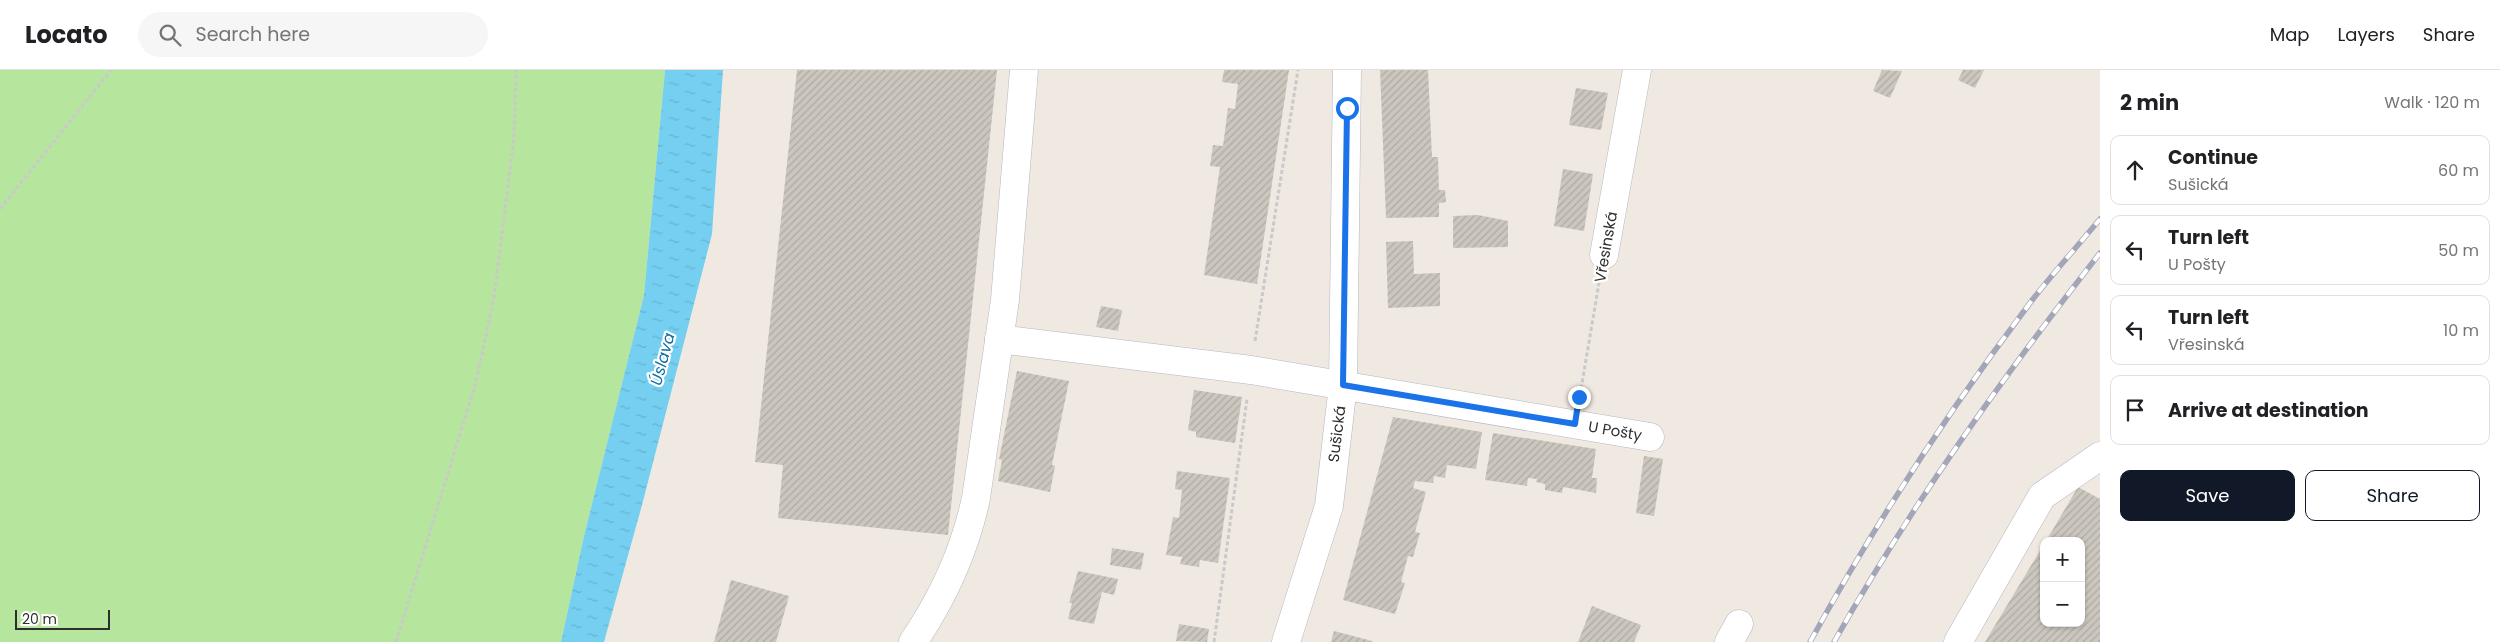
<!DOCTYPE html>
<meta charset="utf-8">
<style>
:root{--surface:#fff;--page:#f6f6f6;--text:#202124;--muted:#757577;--line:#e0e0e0;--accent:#111827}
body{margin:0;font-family:Poppins,sans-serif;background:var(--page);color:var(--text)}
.controls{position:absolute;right:15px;bottom:15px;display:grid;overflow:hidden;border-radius:10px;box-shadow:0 1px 4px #0004}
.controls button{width:45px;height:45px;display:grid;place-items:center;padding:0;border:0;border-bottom:1px solid var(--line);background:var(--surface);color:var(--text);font:25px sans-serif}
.scale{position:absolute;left:15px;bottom:12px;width:95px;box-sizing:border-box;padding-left:5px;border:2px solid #2e2e2e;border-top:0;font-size:14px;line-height:18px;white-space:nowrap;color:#2e2e2e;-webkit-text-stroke:4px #fff;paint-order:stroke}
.stop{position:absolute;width:15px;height:15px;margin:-11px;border:4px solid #1a73e8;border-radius:50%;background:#fff}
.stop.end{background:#1a73e8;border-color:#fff;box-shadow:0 1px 5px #0008}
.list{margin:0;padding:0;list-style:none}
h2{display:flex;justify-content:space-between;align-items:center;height:65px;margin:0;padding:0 20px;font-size:21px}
h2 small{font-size:16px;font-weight:400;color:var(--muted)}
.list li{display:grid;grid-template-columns:32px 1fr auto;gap:15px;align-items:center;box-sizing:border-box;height:70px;margin:0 10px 10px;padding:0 10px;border:1px solid var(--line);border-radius:10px}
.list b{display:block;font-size:19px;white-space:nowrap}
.list p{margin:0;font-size:16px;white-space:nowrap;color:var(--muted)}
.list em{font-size:16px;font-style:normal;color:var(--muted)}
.actions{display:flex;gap:10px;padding:15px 20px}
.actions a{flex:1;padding:11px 0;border:1px solid var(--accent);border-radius:10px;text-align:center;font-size:18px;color:var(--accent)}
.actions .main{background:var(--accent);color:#fff}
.icon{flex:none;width:28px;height:28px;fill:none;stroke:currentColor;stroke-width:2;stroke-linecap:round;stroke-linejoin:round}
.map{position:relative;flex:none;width:2100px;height:572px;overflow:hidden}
header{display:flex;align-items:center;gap:30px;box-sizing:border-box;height:70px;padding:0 25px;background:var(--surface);border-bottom:1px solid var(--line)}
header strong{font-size:24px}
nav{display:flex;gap:28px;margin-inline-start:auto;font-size:18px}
.search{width:350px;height:45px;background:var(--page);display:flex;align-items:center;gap:12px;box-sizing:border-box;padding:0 18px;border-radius:28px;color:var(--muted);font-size:19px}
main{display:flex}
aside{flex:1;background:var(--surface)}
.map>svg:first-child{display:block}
.grass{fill:#b6e59e}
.water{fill:url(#water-ripples)}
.building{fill:url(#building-hatch)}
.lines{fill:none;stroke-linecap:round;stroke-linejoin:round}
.minor-casing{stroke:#b4b7c1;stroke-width:29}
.path{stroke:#c9c9c9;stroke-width:3;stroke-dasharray:4 2.5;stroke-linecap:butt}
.minor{stroke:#fff;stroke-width:28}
.rail-casing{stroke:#a3a6b8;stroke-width:5.5}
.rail{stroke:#fff;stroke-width:4;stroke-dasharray:11;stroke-linecap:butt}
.route{stroke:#1a73e8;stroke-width:6}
.labels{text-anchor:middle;stroke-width:4.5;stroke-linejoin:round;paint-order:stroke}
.street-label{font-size:15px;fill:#2e2e2e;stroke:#fff}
.water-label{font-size:16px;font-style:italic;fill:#0d6fa3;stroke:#fff}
</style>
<header>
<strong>Locato</strong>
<div class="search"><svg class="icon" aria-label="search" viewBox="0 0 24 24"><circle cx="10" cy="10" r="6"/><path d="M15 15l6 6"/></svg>Search here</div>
<nav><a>Map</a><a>Layers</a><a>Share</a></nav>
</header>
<main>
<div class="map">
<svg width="2100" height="572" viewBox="0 0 2100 572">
<defs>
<pattern id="water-ripples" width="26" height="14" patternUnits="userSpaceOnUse" patternTransform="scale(1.25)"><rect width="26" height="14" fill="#75cff0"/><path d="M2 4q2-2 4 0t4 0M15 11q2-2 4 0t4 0" fill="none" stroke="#66b2ce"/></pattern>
<pattern id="building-hatch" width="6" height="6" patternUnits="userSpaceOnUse" patternTransform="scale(1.25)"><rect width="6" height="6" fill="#cbc7bf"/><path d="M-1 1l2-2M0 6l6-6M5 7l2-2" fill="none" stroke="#afaba4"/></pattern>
</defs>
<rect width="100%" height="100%" fill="#efe9e1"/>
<polygon class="grass" points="0,0 665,0 644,225 584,466 561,572 0,572"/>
<polygon class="water" points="665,0 723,0 712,164 642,435 604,572 561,572 584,466 644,225"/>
<g class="building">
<polygon points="797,0 997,0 948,465 778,448 783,395 755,392"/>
<polygon points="1224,0 1289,0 1257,214 1204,205 1220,97 1210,96 1213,75 1223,76 1228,38 1235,39 1238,14 1222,12"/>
<polygon points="1380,0 1428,0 1432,87 1438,87 1439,120 1445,120 1446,132 1439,133 1439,147 1386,148"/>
<polygon points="1882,0 1902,1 1890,28 1873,21"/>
<polygon points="1963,0 1984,0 1975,18 1958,10"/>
<polygon points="1576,18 1608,23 1601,60 1569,55"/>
<polygon points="1563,99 1593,104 1584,161 1554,156"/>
<polygon points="1478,145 1508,151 1508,177 1453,178 1453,146"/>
<polygon points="1413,171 1414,204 1440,203 1440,236 1388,238 1386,172"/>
<polygon points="1101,236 1122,240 1118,261 1096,257"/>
<polygon points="1017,301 1069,311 1052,395 1055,396 1050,422 998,411 1002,390 999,389"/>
<polygon points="1194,320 1242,327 1235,373 1196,367 1196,362 1188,360"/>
<polygon points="1393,347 1482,362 1476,399 1447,395 1445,408 1434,406 1433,413 1415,411 1413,418 1426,422 1415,462 1420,463 1413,487 1408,486 1401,512 1405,513 1395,544 1343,530"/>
<polygon points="1493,363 1596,379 1592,408 1597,408 1596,423 1563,417 1562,423 1545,420 1545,414 1536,412 1537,409 1528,408 1527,416 1485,410"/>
<polygon points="1644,386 1663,389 1654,446 1636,443"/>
<polygon points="1177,401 1230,408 1218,493 1200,490 1199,497 1180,494 1182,487 1166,485 1173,447 1179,448 1182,420 1175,419"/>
<polygon points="2078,417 2100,429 2100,572 1985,572 2044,474 2044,553 2081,553 2081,471 2046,471"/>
<polygon points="1112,478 1144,483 1141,500 1110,495"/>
<polygon points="1078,501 1118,509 1114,525 1102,522 1094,554 1068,549 1072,533 1069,533"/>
<polygon points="731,510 789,526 776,572 714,572"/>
<polygon points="1592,536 1641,555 1634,572 1578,572"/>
<polygon points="1179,554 1209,559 1207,572 1176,571"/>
<polygon points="1334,561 1372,571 1372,572 1331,572"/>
</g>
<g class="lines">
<defs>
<g id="minor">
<polyline points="1604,185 1637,0"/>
<polyline points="999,269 1251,300 1650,367"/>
<path d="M913 572C943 528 965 480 976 428L1005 230 1024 0"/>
<polyline points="1286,572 1329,436 1343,315 1347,0"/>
<polyline points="1729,572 1739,554"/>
<polyline points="1958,572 2042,426 2100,386"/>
</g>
</defs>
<use href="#minor" class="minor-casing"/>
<g class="path">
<polyline points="0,139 111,0"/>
<polyline points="1255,271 1298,0"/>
<polyline points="1580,325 1599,213"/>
<polyline points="396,572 476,312 494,227 514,69 516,0"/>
<polyline points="1214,572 1247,329"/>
</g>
<use href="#minor" class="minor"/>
<defs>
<g id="rail">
<path d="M1810 572C1875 454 1949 340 2030 233 2052 204 2077 177 2100 149"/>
<path d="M1834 572C1912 434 2002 308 2100 183"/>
</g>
</defs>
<use href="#rail" class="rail-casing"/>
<use href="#rail" class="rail"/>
</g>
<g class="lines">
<polyline class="route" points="1347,38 1343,315 1575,354 1579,327"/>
</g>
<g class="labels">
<g class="street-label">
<text transform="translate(1606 177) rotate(-80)" y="5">Vřesinská</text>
<text transform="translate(1615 361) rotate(10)" y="5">U Pošty</text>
<text transform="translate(1337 364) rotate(-83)" y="5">Sušická</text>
</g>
<g class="water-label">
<text transform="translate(662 289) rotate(-75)" y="6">Úslava</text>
</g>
</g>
</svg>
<div class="controls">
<button>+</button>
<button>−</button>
</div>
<div class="scale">20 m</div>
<div class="stop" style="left:1347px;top:38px"></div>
<div class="stop end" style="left:1579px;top:327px"></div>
</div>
<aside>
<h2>2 min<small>Walk · 120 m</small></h2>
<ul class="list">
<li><svg class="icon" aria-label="ahead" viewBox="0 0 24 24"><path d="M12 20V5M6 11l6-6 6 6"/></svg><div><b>Continue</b><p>Sušická</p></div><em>60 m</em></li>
<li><svg class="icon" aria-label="left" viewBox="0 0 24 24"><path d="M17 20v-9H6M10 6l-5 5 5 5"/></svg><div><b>Turn left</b><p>U Pošty</p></div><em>50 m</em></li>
<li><svg class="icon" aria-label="left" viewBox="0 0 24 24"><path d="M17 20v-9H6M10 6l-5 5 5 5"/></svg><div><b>Turn left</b><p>Vřesinská</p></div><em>10 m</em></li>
<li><svg class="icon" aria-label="arrive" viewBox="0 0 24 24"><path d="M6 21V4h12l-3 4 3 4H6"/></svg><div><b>Arrive at destination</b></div></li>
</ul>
<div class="actions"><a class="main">Save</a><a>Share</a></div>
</aside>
</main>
